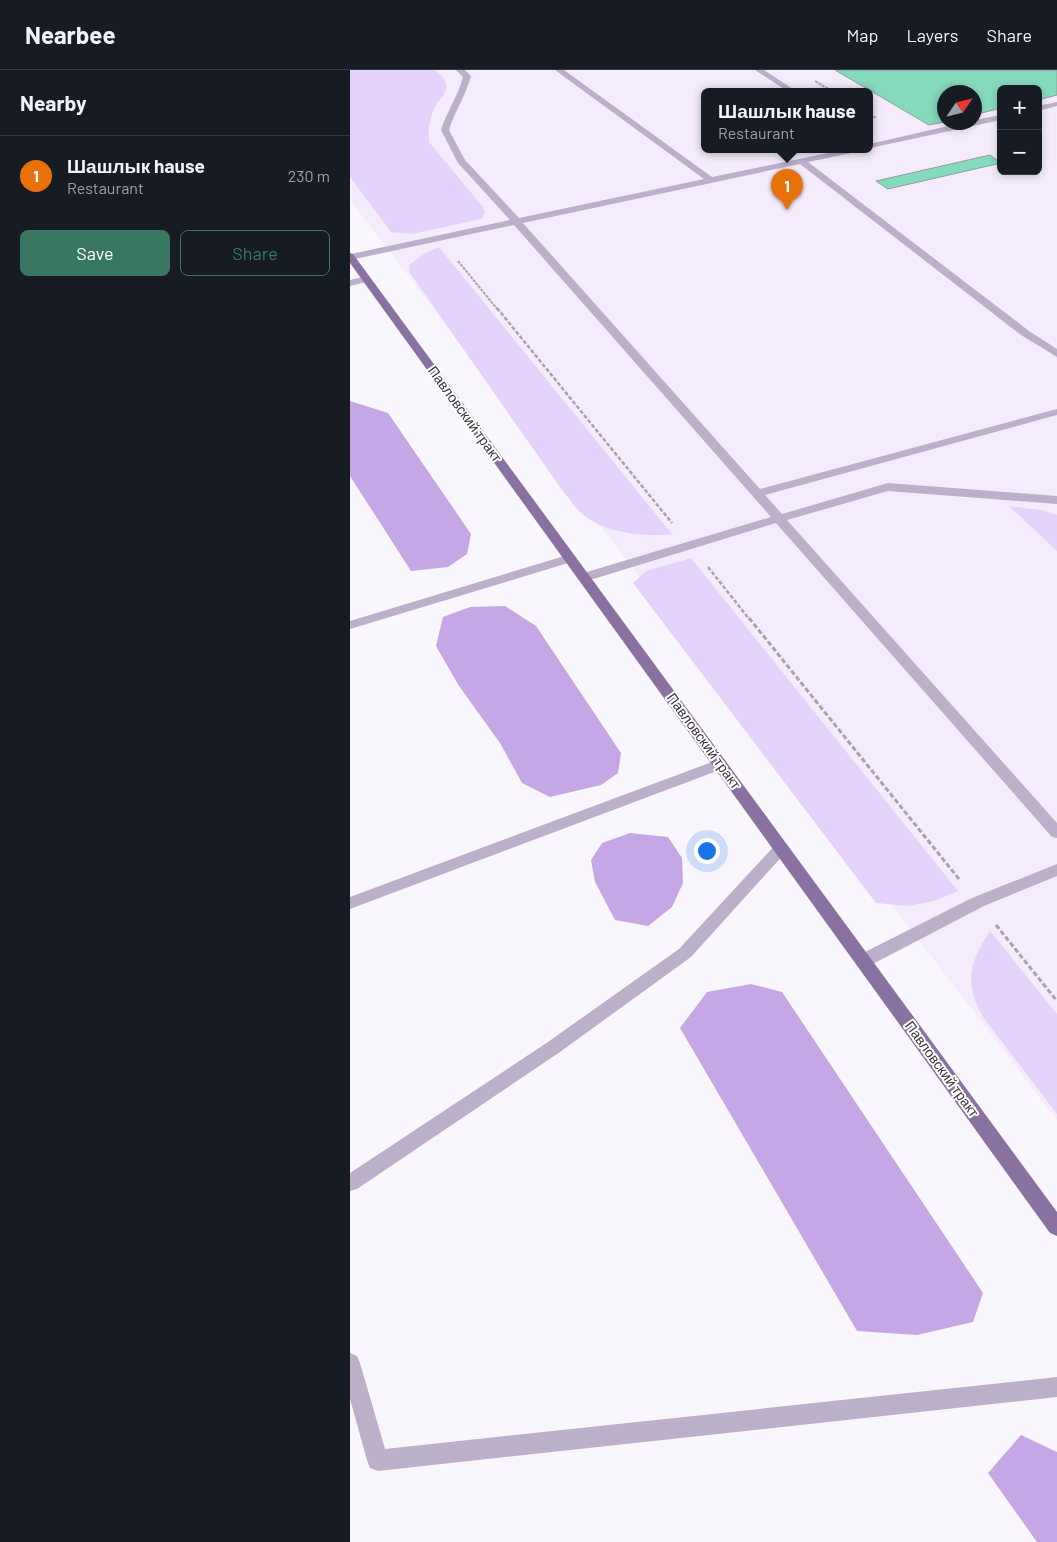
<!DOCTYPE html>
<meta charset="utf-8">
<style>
:root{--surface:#171b24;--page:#242831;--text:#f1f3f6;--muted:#9ea1a6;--line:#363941;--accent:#397763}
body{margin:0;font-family:Barlow,sans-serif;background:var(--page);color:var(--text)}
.controls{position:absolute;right:15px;top:15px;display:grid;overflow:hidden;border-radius:8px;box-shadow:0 2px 8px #0003}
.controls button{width:45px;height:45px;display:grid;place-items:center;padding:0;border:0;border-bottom:1px solid var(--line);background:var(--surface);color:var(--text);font:25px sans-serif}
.compass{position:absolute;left:587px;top:15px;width:45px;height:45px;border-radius:50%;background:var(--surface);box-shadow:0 2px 8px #0003;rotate:55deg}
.you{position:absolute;left:356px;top:780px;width:18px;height:18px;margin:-12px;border:4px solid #fff;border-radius:50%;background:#1a73e8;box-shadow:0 0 0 8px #1a73e833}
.badge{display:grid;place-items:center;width:32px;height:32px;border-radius:50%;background:var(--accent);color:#fff;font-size:16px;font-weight:700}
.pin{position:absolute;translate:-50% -41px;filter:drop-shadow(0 1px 2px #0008)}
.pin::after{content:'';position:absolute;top:26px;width:18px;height:15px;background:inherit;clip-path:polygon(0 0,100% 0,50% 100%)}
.popup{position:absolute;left:351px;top:18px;width:172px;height:65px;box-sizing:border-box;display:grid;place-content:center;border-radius:8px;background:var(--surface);filter:drop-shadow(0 1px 4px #0005);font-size:16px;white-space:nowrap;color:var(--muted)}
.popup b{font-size:19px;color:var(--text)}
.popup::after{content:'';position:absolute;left:50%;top:100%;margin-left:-10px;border:10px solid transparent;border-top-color:var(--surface)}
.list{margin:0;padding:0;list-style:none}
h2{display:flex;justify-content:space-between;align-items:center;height:65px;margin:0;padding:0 20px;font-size:21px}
h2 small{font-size:16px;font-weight:400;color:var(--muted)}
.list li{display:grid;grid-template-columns:32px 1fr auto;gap:15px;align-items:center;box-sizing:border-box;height:80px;padding:0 20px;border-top:1px solid var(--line)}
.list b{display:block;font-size:19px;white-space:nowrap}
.list p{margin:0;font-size:16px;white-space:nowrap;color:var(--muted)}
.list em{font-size:16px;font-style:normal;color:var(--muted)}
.actions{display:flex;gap:10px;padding:15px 20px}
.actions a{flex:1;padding:11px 0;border:1px solid var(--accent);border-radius:8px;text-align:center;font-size:18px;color:var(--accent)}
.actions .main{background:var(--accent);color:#fff}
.map{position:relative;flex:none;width:707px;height:1472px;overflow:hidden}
header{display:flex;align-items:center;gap:30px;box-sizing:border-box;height:70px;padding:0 25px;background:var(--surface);border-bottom:1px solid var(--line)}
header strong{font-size:24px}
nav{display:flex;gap:28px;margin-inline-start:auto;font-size:18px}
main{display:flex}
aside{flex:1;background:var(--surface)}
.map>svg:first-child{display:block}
.built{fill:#f4ecfd;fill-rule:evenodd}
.green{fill:#e5d2fb}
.forest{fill:#c5a7e5}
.building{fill:#85d9bd;stroke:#8f9e98}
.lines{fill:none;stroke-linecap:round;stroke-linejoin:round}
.path-far2{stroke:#a7a3aa;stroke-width:2;stroke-dasharray:3 1;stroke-linecap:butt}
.path-far1{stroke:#a7a3aa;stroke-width:2.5;stroke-dasharray:4 2;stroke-linecap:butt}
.path{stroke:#a7a3aa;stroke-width:3;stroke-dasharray:5 2.5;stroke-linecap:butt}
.minor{fill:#bcafca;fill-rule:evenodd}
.major{fill:#8971a2;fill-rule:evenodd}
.labels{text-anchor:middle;stroke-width:4;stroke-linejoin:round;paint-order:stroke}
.street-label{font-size:14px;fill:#38353b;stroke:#fff}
</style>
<header>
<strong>Nearbee</strong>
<nav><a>Map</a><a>Layers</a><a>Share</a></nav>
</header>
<main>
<aside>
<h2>Nearby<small></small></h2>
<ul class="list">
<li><span class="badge" style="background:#e8710a">1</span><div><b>Шашлык hause</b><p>Restaurant</p></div><em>230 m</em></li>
</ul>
<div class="actions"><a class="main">Save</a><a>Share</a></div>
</aside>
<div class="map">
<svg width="707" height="1472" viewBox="0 0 707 1472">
<rect width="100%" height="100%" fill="#faf6fe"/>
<path class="built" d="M0 0H707V1050L0 130ZM651 19H688V101H651ZM354 21H520V79H354ZM594 22H624V52H594Z"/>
<g class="green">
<path d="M0 0H84C90 3 98 11 96 19 95 24 90 29 87 33 80 46 78 57 79 72L133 137 135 143 131 149 62 164 41 162 0 107Z"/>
<path d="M89 177 322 464C296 467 257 464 235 446 226 440 219 428 212 420L60 203 59 195 75 183Z"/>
<polygon points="659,436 691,440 707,445 707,481"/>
<polygon points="341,488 608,821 584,831 558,836 526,833 283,513 296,501"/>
<path d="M640 861 707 944V1044L633 947C614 914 619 892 640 861Z"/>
</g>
<g class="forest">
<polygon points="0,331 38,343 121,464 117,484 98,497 61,501 0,406"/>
<polygon points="155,536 186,556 271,683 268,703 251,715 200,727 172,713 150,673 109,616 86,576 93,547 120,537"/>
<polygon points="280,763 318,767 332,788 333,813 322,837 298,856 265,850 245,812 241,790 252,773"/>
<polygon points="401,914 432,922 633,1223 623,1252 567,1265 507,1261 330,958 357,922"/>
<polygon points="671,1365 707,1382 707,1472 687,1472 638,1403"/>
</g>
<g class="building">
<polygon points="485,0 707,0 707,25 688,30 688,19 651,19 651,38 624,45 624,22 594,22 594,52 579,55"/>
<polygon points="640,85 651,93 538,119 526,111"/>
</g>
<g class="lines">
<g class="path-far2">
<polyline points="465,11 482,21"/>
<polyline points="520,44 526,48"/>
<polyline points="108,191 148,240"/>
</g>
<g class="path-far1">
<polyline points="147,238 322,453"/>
<polyline points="358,497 400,550"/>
</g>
<g class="path">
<polyline points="399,548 609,809"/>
<polyline points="646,855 707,931"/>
</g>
<g class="minor">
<path d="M106 0H115L121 6C116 25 105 41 99 60L115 90 169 148 354 109 205 0H214L362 107 497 79H512L511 81 458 92 679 261 707 279V287L671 265 450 94 173 153 410 419 707 339V345L415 425 432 444 538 413 707 426V434L538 421 437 450 707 753V768L702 767 426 453 240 510H230L229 507 230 504 421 447 164 155 0 190 1 184 160 150 108 93 91 60C97 41 108 26 113 7Z"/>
<polygon points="405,0 414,0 446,21 437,21"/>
<polygon points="707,32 707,36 688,41 688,36"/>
<polygon points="651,45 651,50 520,78 520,74 615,52 624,52 624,50"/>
<polygon points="17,206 20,207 20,211 0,216 0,210"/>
<polygon points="221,484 227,488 225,491 0,559 0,551"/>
<polygon points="370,689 375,690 377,694 375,698 0,839 0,827"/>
<polygon points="431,772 436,774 439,778 436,782 341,887 210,982 7,1119 0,1121 0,1103 198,972 329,879 426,774"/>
<polygon points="707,794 707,806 634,836 519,896 513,897 507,896 505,891 507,886 622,828"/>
<polygon points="0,1283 7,1286 10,1293 35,1379 707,1307 707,1327 28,1401 20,1398 17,1390 0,1329"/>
</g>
<polygon class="major" points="0,183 3,184 707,1142 707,1166 700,1163 0,193"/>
</g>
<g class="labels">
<g class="street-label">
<text transform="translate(115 344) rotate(54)" y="5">Павловский тракт</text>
<text transform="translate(354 671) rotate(54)" y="5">Павловский тракт</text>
<text transform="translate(592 999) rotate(54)" y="5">Павловский тракт</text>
</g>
</g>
</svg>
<div class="controls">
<button>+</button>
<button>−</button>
</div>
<svg class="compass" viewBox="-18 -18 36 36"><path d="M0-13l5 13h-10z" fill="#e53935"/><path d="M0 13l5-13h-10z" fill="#9ea1a6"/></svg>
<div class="you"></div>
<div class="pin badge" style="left:437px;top:140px;background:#e8710a">1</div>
<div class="popup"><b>Шашлык hause</b>Restaurant</div>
</div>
</main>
